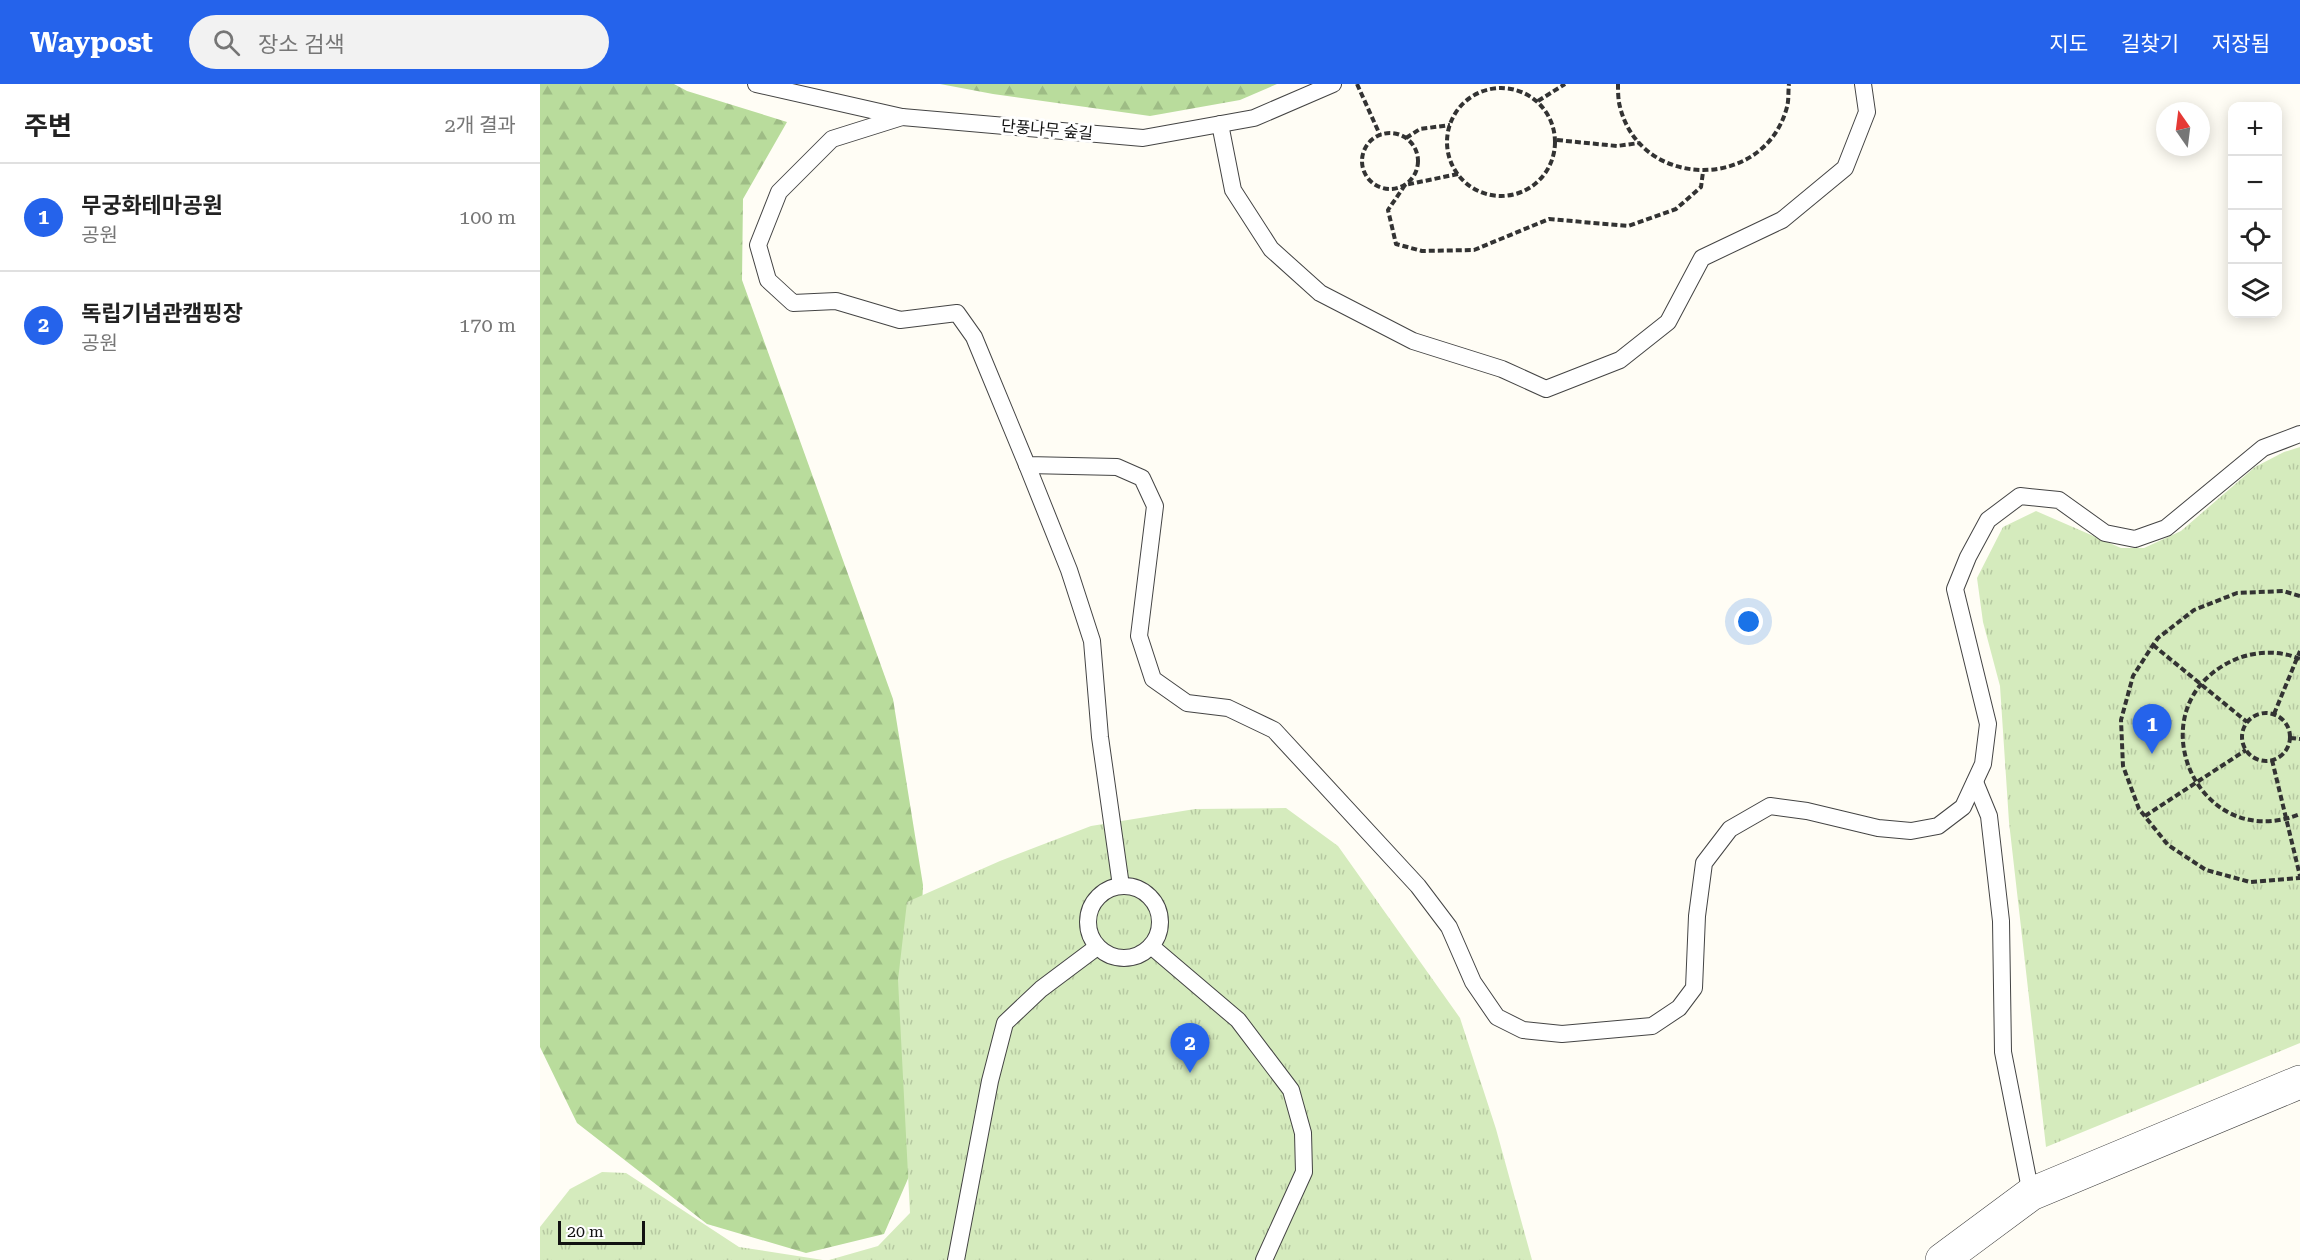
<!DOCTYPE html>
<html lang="ko">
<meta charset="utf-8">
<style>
:root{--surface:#fff;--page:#f2f2f2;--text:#222;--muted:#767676;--line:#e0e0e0;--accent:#2563eb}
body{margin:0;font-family:"Roboto Serif","Noto Sans KR",serif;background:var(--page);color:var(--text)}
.controls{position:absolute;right:18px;top:18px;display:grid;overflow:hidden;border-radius:12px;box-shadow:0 3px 15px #0003}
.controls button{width:54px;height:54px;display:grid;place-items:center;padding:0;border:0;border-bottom:2px solid var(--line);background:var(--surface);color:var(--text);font:30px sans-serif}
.compass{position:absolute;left:1616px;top:18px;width:54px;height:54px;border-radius:50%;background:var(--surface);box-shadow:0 3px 15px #0003;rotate:346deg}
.scale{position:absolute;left:18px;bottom:15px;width:87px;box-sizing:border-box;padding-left:6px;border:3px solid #111;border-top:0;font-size:16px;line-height:21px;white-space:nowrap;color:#111;-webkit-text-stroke:4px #fff;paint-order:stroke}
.you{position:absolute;left:1209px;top:538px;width:21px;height:21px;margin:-15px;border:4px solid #fff;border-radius:50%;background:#1a73e8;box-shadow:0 0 0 9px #1a73e833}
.badge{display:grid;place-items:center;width:39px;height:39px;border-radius:50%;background:var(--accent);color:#fff;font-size:20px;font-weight:700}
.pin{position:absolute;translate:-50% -50px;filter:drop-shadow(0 2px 3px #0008)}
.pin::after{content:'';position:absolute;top:32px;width:21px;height:18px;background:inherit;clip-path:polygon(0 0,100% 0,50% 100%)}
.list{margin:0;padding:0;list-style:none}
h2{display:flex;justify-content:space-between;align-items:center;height:78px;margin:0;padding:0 24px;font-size:26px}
h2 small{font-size:20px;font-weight:400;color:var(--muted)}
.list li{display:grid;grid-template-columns:39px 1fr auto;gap:18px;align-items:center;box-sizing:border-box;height:108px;padding:0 24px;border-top:2px solid var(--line)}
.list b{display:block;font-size:22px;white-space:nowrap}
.list p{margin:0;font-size:20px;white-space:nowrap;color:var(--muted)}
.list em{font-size:20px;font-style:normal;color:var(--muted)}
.icon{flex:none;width:33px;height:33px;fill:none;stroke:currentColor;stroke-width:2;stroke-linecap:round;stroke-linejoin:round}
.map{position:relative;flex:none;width:1760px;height:1176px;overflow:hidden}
header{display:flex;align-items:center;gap:36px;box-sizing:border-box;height:84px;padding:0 30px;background:var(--accent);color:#fff}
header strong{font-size:28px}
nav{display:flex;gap:33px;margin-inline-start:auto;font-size:21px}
.search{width:420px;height:54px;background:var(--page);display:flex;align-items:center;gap:15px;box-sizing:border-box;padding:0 21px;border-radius:33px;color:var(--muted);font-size:22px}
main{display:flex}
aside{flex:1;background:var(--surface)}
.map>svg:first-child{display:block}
.forest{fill:url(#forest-firs)}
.park{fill:url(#park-tufts)}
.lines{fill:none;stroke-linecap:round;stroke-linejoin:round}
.service-casing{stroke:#444;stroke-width:18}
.tertiary-casing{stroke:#444;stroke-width:34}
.path{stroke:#333;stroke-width:4;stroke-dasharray:6 3;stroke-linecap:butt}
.service{stroke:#fff;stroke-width:16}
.tertiary{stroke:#fff;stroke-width:33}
.labels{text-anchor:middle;stroke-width:6;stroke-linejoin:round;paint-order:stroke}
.street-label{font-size:16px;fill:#111;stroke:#fff}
</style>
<header>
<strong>Waypost</strong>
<div class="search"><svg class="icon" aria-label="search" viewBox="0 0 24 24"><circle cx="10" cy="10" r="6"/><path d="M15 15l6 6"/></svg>장소 검색</div>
<nav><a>지도</a><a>길찾기</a><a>저장됨</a></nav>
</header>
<main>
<aside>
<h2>주변<small>2개 결과</small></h2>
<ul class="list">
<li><span class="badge">1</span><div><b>무궁화테마공원</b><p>공원</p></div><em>100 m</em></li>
<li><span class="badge">2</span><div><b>독립기념관캠핑장</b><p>공원</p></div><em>170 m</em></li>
</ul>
</aside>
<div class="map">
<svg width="1760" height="1176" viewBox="0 0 1760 1176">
<defs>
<pattern id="forest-firs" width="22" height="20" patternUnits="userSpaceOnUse" patternTransform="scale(1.5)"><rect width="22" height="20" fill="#b9dc9c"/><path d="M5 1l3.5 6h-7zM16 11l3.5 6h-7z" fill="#9ebc85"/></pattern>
<pattern id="park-tufts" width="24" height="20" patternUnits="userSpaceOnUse" patternTransform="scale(1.5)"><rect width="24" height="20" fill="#d5ebbd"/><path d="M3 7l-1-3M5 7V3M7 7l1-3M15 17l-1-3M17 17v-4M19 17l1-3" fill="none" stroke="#b6c8a1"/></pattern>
</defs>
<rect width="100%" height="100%" fill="#fffdf5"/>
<g class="forest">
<polygon points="0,0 134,0 147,7 247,38 203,115 202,196 353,615 383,801 370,1090 344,1150 266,1169 167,1140 37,1039 0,963"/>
<polygon points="400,0 737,0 700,16 610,32 453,10"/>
</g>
<g class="park">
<polygon points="1760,363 1760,959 1506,1063 1469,738 1460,602 1443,538 1437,494 1463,443 1496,427 1581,464 1604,464 1641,447 1715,383 1744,368"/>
<polygon points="746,724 798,762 920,934 956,1045 992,1176 289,1176 338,1162 370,1129 358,896 367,818 460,777 551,742 655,725"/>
<polygon points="62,1088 86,1089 199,1163 283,1176 0,1176 0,1143 30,1105"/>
</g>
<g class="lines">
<defs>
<g id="service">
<polyline points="216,0 362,33 603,54 714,34 793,0"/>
<polyline points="362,33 292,55 239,108 218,161 228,196 253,219 296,217 360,236 417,229 434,253 487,381 577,383 602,394 615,422 599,552 613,595 647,619 688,624 734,646 878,802 909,843 933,898 957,933 983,946 1022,950 1112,942 1139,924 1154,904 1157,832 1164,779 1190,745 1230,722 1267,727 1338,744 1371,747 1398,742 1423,723 1443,680 1448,640 1415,505 1428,473 1448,436 1480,412 1519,416 1565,449 1595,455 1626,444 1723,364 1760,350"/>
<polyline points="680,40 693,106 731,165 780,209 873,257 962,285 1006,305 1080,276 1128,238 1162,174 1242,136 1305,84 1327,28 1323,0"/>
<polyline points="487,381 529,486 552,557 560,653 581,802"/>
<polyline points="1435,698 1449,732 1461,837 1463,968 1491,1110"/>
<circle cx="584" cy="838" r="36"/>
<polyline points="611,862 698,936 751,1006 763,1049 764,1088 724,1176"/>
<polyline points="416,1176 450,997 465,939 501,905 557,863"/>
</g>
<polyline id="tertiary" points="1402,1176 1491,1110 1760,998"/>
</defs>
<use href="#service" class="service-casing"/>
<use href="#tertiary" class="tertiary-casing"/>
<g class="path">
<polyline points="817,0 840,51"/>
<path d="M1078 0C1078 7 1078 16 1080 23 1101 107 1225 107 1247 23 1249 16 1248 7 1249 0"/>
<circle cx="961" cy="58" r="54"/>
<polyline points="998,17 1025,0"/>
<circle cx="850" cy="77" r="28"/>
<polyline points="866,54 880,45 910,41"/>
<polyline points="1017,56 1077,62 1099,59"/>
<polyline points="918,90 865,101 848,126 856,160 882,167 934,166 1009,135 1088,142 1136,125 1161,103 1163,88"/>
<polyline points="1760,512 1743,507 1697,509 1654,526 1618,554 1613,561 1593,592 1581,636 1583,682 1599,725 1628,761 1666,786 1710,798 1760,794"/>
<polyline points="1613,561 1707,638"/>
<path d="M1760 575C1740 566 1714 567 1694 576 1592 622 1657 772 1760 730"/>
<circle cx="1726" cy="653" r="24"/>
<polyline points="1734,630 1760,567"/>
<polyline points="1750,654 1760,655"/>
<polyline points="1732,676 1760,792"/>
<polyline points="1605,732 1706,666"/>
</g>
<use href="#service" class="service"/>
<use href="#tertiary" class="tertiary"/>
</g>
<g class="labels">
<g class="street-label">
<text transform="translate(507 45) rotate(5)" y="6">단풍나무 숲길</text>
</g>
</g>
</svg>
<div class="controls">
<button>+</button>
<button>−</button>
<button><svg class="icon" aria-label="locate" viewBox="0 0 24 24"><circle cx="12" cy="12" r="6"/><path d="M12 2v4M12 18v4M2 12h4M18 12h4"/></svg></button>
<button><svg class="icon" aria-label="layers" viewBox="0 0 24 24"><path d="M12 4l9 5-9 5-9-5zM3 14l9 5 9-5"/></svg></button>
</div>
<svg class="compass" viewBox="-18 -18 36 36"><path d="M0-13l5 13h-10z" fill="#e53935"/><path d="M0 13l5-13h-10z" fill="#767676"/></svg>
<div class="scale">20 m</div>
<div class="you"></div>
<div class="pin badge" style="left:1612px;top:670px">1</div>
<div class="pin badge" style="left:650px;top:989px">2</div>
</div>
</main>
